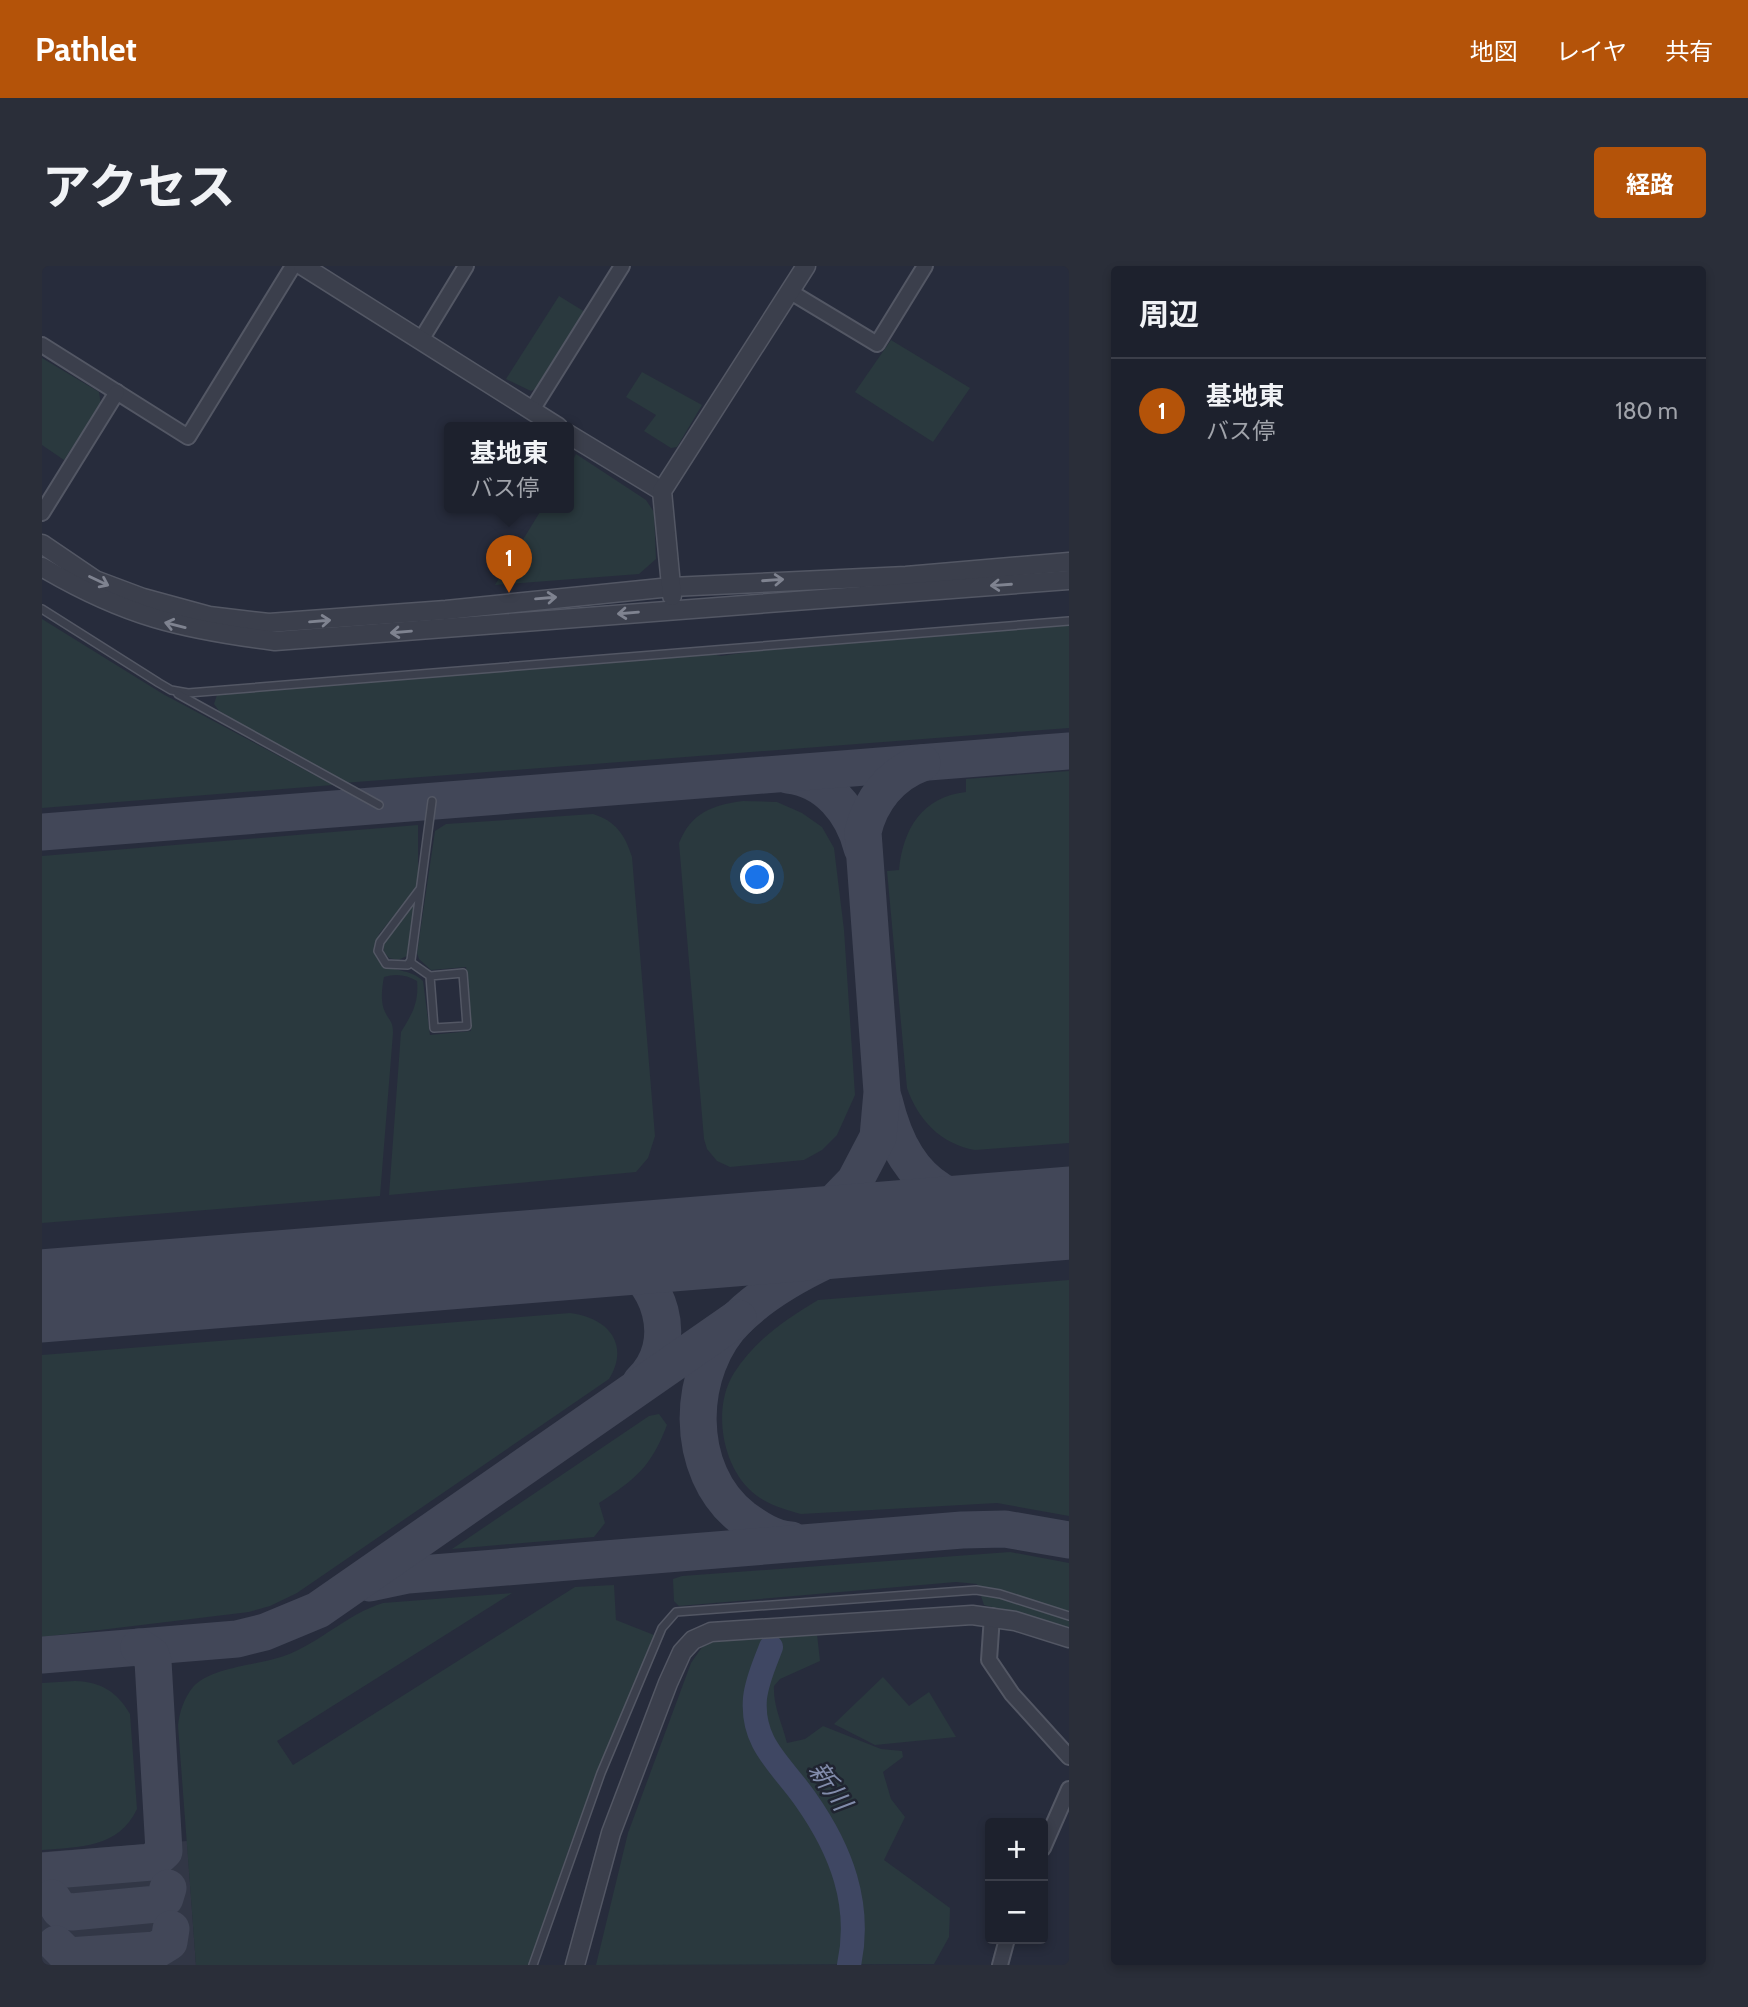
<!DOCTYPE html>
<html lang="ja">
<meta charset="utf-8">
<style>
:root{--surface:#1d212d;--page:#2a2e39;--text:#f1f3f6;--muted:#a0a3aa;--line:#3b3e49;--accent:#b45309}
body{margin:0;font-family:Cabin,"Noto Sans JP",sans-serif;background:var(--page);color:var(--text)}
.controls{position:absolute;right:21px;bottom:21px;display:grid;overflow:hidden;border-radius:7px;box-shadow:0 4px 10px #0003}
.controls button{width:63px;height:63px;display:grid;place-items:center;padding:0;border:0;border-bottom:2px solid var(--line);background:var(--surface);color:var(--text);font:35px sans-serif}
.you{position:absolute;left:716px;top:612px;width:24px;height:24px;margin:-18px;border:5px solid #fff;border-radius:50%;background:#1a73e8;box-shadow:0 0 0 10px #1a73e833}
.badge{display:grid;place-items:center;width:46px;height:46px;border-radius:50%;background:var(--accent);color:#fff;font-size:23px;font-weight:700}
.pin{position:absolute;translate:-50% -58px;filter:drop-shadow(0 2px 4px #0008)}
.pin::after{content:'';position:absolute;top:37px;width:24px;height:21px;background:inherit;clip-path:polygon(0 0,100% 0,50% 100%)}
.popup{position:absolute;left:402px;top:156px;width:130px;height:91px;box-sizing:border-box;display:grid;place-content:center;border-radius:7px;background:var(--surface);filter:drop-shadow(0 2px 5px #0005);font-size:23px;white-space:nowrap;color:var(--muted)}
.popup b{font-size:26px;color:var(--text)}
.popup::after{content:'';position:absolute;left:50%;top:100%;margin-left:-14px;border:14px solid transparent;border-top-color:var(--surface)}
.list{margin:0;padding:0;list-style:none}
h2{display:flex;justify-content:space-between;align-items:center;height:91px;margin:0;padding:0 28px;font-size:30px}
h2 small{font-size:23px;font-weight:400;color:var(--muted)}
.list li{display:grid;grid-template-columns:46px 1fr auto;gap:21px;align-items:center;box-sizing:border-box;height:105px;padding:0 28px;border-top:2px solid var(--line)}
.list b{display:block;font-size:26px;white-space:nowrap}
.list p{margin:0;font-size:23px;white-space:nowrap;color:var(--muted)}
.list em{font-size:23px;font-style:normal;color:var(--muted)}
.map{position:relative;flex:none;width:1027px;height:1699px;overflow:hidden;border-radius:7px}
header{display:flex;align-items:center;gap:42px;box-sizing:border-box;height:98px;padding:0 35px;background:var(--accent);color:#fff}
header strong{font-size:33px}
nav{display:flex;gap:38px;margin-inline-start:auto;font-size:24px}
.intro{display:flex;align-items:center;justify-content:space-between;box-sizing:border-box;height:168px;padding:0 42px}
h1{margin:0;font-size:49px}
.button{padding:18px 32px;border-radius:7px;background:var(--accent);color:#fff;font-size:24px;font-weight:700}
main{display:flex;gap:42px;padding:0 42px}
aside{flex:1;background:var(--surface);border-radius:7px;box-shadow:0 4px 10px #0003}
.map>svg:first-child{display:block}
.airport{fill:#323746}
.green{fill:#2a393e}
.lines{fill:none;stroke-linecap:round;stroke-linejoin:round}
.river{stroke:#3f4763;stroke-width:24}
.taxiway{stroke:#424758;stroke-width:37}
.runway{stroke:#424758;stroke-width:93}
.service-casing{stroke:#535764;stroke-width:10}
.minor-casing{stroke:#535764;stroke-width:18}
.tertiary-casing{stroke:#535764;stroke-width:21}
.service{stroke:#3b3f4c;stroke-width:7}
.minor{stroke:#3b3f4c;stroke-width:14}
.tertiary{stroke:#3b3f4c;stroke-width:18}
.oneway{stroke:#7f8390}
.labels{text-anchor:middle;stroke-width:5;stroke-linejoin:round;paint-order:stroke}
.water-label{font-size:26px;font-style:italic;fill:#828cab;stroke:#202431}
</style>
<header>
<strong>Pathlet</strong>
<nav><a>地図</a><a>レイヤ</a><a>共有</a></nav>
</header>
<div class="intro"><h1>アクセス</h1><a class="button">経路</a></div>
<main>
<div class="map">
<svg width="1027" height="1699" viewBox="0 0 1027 1699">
<rect width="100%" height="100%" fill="#272c3c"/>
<polygon class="airport" points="145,1575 154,1699 0,1699 0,1586"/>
<g class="green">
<polygon points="517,30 543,46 495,122 489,125 464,113"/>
<polygon points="849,74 928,122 891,176 813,126"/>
<polygon points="0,92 57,126 59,139 22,194 0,179"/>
<polygon points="600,106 660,139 635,181 629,182 602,165 614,149 584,131"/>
<polygon points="534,188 604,234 612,246 614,293 597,308 453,319 501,241 526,241 527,201"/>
<polygon points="0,353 121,428 291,519 0,542"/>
<polygon points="1027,359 1027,462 301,517 177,445 172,438 175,429 182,427 670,388 679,390 727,383"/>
<path d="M1027 505V877L933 884C899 878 876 854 865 822L845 605 857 604C861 563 880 531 924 526V513Z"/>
<path d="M701 535 735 536 760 547 780 561 792 582 802 664 813 829 795 869 780 884 762 894 688 901 675 895 665 883 662 873 637 577C649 547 670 539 701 535Z"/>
<path d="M551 548C574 555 583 569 590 591L613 870 606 892 594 906 347 929 359 766C370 748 377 737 375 715 365 709 354 707 342 711 340 721 338 736 343 746 348 756 351 755 351 767L338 930 0 957V590L376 559V620L337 668 334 688C343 709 367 700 381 715L388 769 429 765 424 701 389 704 377 693 375 687 393 565 404 558Z"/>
<polygon points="370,640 373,642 365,690 356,694 347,692 342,686 342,674"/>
<path d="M1027 1014V1250L955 1237 759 1248C741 1243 720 1237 706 1222 679 1194 671 1140 692 1107 712 1075 744 1053 776 1034Z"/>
<path d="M528 1047C564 1051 589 1077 567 1113L255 1327 228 1340 207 1346 0 1371V1089Z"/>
<path d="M617 1148 625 1159C609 1201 594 1213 557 1237L563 1257 552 1271 410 1283 607 1150Z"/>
<polygon points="968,1286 1027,1297 1027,1363 942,1339 935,1318 914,1316 637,1340 632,1335 631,1313 640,1310"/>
<path d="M572 1319 574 1354 612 1369 527 1582 488 1699H154L136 1460C137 1447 142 1432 151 1421 169 1401 217 1399 242 1390 278 1377 305 1348 341 1337L470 1327 235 1475 251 1499 533 1321Z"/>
<path d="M750 1367 775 1368 778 1395 738 1413 732 1420C731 1440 740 1457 745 1477L763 1473 781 1460 839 1483 860 1485 861 1491 841 1506 849 1533 863 1551 842 1594 908 1642 907 1671 892 1698 554 1699 586 1567 649 1397 665 1374Z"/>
<polygon points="841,1411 867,1440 887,1426 914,1471 833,1479 792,1458"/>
<path d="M33 1415C60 1416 75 1426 88 1448L95 1543C77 1582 37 1581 0 1584V1417Z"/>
</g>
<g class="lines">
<path class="river" d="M729 1381C723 1397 715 1414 713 1432 709 1479 741 1500 764 1534 799 1584 820 1638 807 1699"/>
<g class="taxiway">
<path d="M746 509C785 513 811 546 820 582"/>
<polyline points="0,566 1027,485"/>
<path d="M842 834C865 929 915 943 1004 949"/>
<path d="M702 973 740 962 786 943 813 915 836 871 840 826 821 566C828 535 849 508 880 497"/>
<path d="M526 987C540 988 556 986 569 990 619 1008 640 1078 599 1116"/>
<path d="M749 1274C731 1273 715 1262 701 1252 641 1206 643 1103 696 1052 741 1008 825 973 886 958"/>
<polyline points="328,1317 366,1309 920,1264 963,1263 1027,1274"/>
<polyline points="0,1389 195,1373 223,1366 276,1344 696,1052"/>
<polyline points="0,1605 110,1596 122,1585 111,1395 109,1389 97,1381"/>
<polyline points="10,1632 18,1644 30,1646 115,1638 123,1632 126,1622"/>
<polyline points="14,1678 26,1690 114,1684 127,1676 129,1663"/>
</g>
<polyline class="runway" points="0,1030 1027,947"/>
<defs>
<g id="service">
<polyline points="0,343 117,417 129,424 146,427 1027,355"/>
<polyline points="136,428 337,539"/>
<polyline points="378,623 338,676 336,685 344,698 366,699 369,694 390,535"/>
<polyline points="368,696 388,710 421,707 425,760 392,762 388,710"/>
<polyline points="491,1699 559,1507 620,1362 634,1346 934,1324 958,1328 1027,1350"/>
</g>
<g id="minor">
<polyline points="747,25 835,78 883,0"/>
<polyline points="379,74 424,0"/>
<polyline points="0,79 146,171 251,0"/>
<polyline points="490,144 580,0"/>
<polyline points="0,247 75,126"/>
<polyline points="950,1350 947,1394 970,1428 1027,1491"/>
<polyline points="1001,1582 1027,1523"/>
<polyline points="958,1699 965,1673"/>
</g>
<g id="tertiary">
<polyline points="261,0 516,161"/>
<polyline points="526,168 620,225"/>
<polyline points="0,278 53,314 101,332 167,350 227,357 404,344 629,321 864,310 1027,296"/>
<path d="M0 301C83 350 139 363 233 375L1027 314"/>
<polyline points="630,330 620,225 764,0"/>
<polyline points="533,1699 569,1567 626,1417 640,1386 651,1374 669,1366 930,1349 973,1355 1027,1372"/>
</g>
</defs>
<use href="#service" class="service-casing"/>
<use href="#minor" class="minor-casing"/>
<use href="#tertiary" class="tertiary-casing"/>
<use href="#service" class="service"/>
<use href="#minor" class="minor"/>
<use href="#tertiary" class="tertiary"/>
</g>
<defs><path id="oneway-shaft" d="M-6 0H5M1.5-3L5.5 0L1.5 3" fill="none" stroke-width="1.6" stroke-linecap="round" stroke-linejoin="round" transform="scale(1.75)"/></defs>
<g class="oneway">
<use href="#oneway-shaft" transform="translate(731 314) rotate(-4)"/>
<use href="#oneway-shaft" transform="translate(57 315) rotate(25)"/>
<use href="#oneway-shaft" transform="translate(959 319) rotate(176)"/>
<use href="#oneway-shaft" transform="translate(504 332) rotate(-5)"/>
<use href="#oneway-shaft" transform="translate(586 347) rotate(175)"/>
<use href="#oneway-shaft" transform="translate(278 355) rotate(-5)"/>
<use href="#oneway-shaft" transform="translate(133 359) rotate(-166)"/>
<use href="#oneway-shaft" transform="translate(359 366) rotate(175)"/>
</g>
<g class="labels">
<g class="water-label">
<text transform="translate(788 1520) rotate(55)" y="9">新川</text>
</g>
</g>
</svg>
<div class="controls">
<button>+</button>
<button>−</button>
</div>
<div class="you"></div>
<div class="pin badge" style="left:467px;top:327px">1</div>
<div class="popup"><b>基地東</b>バス停</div>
</div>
<aside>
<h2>周辺<small></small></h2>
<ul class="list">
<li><span class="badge">1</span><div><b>基地東</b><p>バス停</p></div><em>180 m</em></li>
</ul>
</aside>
</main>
